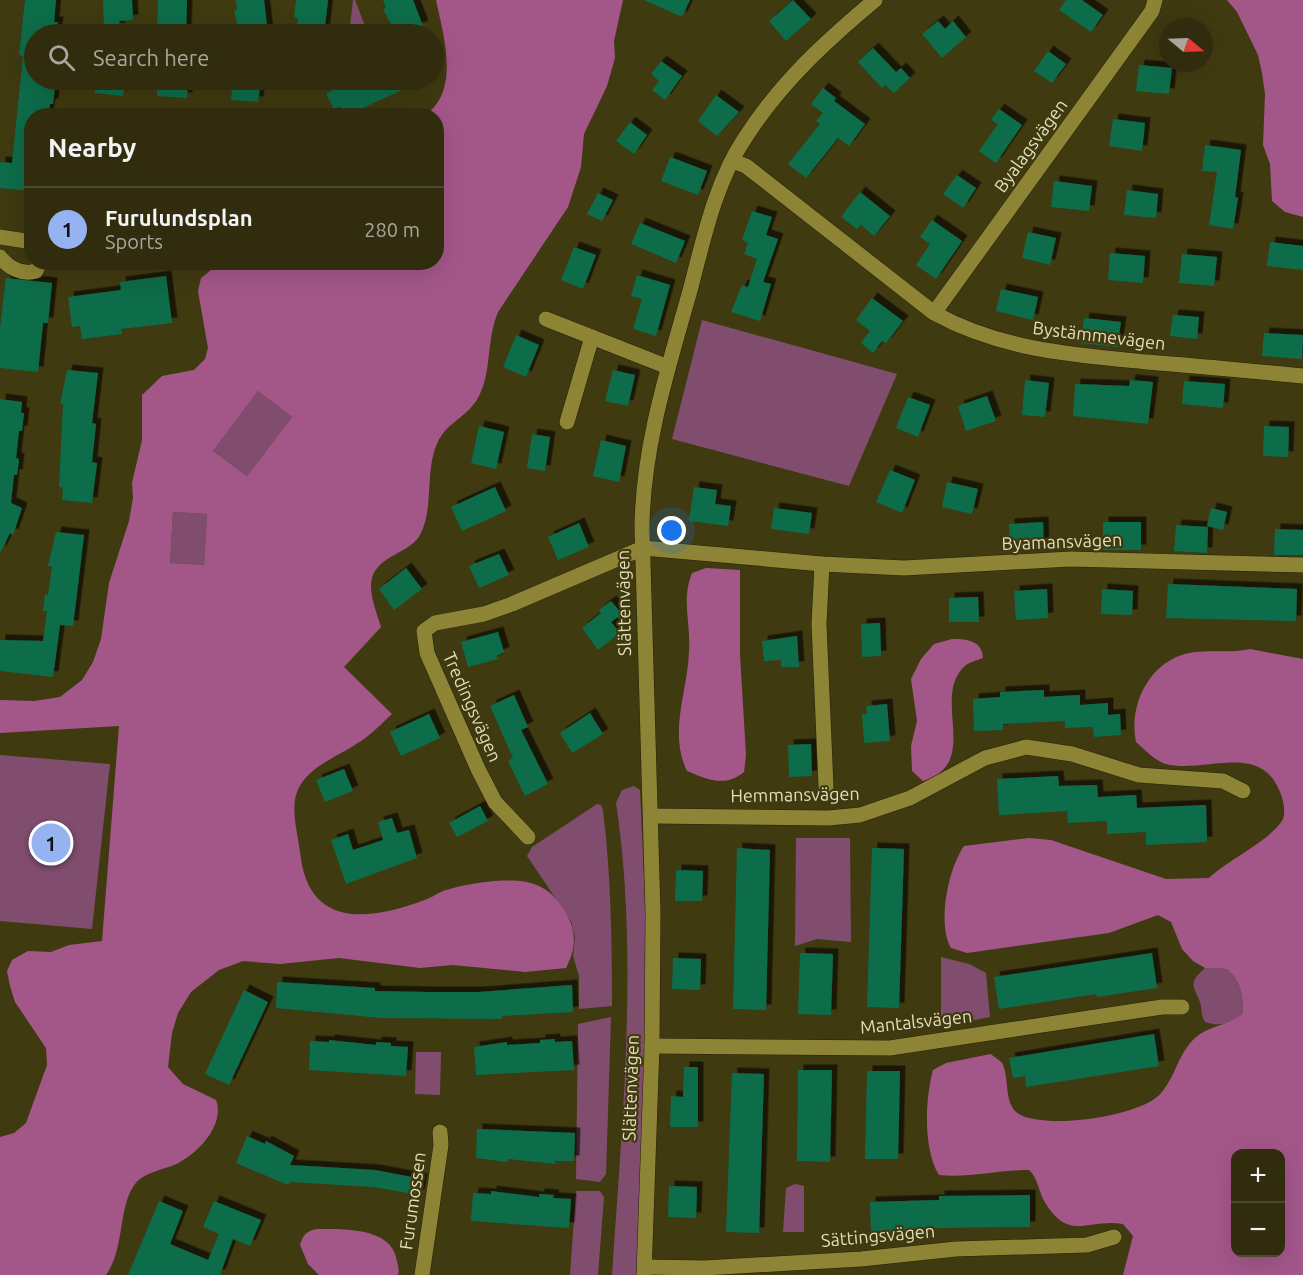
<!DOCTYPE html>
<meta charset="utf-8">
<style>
:root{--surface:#302c0d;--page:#383416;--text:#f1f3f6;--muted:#a8a79d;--line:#4b482e;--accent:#95b2f1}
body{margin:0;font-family:Ubuntu,sans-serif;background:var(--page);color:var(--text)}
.controls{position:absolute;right:18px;bottom:18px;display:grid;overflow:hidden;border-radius:12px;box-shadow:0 6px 24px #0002}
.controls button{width:54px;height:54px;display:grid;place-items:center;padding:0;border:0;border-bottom:2px solid var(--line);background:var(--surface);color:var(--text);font:30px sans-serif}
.compass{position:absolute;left:1159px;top:18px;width:54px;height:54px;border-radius:50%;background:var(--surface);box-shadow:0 6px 24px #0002;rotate:109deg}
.you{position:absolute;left:672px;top:531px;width:21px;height:21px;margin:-15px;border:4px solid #fff;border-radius:50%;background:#1a73e8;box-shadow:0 0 0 9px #1a73e833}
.badge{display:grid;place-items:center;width:39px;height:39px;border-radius:50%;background:var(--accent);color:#111;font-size:20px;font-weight:700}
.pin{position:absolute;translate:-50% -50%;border:3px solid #fff;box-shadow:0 2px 6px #0006}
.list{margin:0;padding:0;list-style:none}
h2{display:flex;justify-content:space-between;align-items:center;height:78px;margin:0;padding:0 24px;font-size:26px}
h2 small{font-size:20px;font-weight:400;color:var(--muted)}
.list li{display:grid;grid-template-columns:39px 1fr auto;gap:18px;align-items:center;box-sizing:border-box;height:84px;padding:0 24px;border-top:2px solid var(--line)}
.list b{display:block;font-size:22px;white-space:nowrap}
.list p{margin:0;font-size:20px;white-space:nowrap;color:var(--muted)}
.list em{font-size:20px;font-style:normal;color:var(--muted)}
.icon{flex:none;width:33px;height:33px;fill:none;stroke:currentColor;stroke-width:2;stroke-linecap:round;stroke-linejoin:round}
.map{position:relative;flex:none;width:1303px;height:1275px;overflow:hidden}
.search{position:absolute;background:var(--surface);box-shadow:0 6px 24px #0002;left:24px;top:24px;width:420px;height:66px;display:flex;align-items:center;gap:15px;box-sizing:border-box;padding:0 21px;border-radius:33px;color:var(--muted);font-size:22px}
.panel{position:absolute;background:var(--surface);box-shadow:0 6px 24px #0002;left:24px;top:108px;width:420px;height:162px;border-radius:24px}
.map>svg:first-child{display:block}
.green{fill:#814d6f}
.forest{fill:#a35789;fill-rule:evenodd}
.building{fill:#0d6c49;filter:url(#shadow)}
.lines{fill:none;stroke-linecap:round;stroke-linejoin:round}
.minor-casing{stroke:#252109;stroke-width:16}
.minor{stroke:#8e8435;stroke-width:15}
.labels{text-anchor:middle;stroke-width:4.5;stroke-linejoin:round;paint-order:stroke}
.street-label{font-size:18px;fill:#e3dfb9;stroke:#403a11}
</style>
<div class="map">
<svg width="1303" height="1275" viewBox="0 0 1303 1275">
<defs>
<filter id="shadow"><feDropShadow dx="5.5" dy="-5.5" stdDeviation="0" flood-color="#0009"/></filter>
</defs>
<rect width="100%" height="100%" fill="#403a11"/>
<g class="green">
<polygon points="353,0 355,0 368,34 349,34"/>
<polygon points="702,320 897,374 849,486 672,439"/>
<polygon points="258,391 292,417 247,476 213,451"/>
<polygon points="173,512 207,514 204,565 170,563"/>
<polygon points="0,755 110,764 92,929 0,921"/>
<path d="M634 786 640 790 646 921 643 1182 637 1275H612C622 1124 639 953 616 803L622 790Z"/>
<path d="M597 804 601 805 603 810C611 876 612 941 612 1006L579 1009V976L573 956 575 937 571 921 527 856 532 847Z"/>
<polygon points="796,838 850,838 851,942 817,939 795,946"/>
<polygon points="941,957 969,964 986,973 990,1017 941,1027"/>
<path d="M1205 968 1227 969C1241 981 1243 995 1243 1013 1231 1024 1220 1027 1205 1022 1201 1016 1202 1009 1200 1002 1192 983 1189 983 1205 968Z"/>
<polygon points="611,1017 606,1174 600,1182 576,1179 578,1024"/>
<polygon points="416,1052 441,1052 440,1095 415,1094"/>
<polygon points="795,1184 804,1186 804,1232 783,1232 786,1188"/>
<polygon points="576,1191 600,1191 604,1197 598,1275 570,1275"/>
</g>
<g class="forest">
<path d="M436 0H623L614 41 615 58 607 86 584 134 581 167 568 207 498 312C486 341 492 371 479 396 464 424 442 419 433 456 427 481 432 510 421 533 411 554 379 554 372 578 368 593 377 613 381 627L344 667 392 714C382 723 372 734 361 741 340 756 304 767 296 795 291 814 299 839 301 859 311 928 370 920 422 901 429 899 436 894 443 891 467 883 519 874 541 887 553 893 559 902 566 913 577 932 576 949 566 968L525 972 453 965 420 968 339 958 280 964 243 961 219 970 191 992 178 1013 172 1033 168 1067 183 1084 216 1100C225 1124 200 1151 180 1162 166 1170 145 1171 135 1184 118 1206 125 1249 106 1275H0V1137L14 1133 26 1123 47 1065 46 1048 15 1002 10 986 7 971 12 960 28 951 51 952 69 945 102 941 119 726 0 733V700L34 701 60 697 82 680 93 662 101 639 109 583 129 521 133 498 132 483 142 440V395L162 376 194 370 205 359 208 348 198 291 201 278 211 270 243 262H436V116L425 115C461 91 443 34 436 0ZM258 391 292 417 247 476 213 451ZM173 512 207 514 204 565 170 563Z"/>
<polygon points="1227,0 1303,0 1303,217 1285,212 1272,201 1270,164 1263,145 1265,94 1262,73 1258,55 1237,12"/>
<path d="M706 568 740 570V655L746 755 744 772C725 788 706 779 687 771 668 732 688 691 689 651 691 622 681 601 692 573Z"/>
<path d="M952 639C968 639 982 641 983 658 978 660 970 662 966 665 929 696 983 763 923 781L912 771 911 746 917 721 911 679 921 659 934 644Z"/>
<path d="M1250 649 1303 659V1275H1123L1133 1236 1123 1224C1088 1218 1070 1242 1046 1204 1038 1192 1039 1179 1029 1170 999 1170 968 1178 939 1175 923 1150 925 1099 933 1070L946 1063 991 1054C994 1057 1000 1060 1002 1063 1010 1077 1003 1105 1019 1114 1045 1130 1143 1117 1162 1092 1176 1075 1178 1054 1195 1038 1209 1025 1229 1026 1243 1013 1243 995 1241 981 1227 969L1205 968 1193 961 1182 949 1171 922 1158 915 1109 933 967 953 951 948C937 924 948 869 964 846L1029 838 1051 840 1166 879 1209 878C1226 861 1274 838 1283 819 1286 811 1283 799 1280 792 1260 741 1205 774 1166 764 1155 761 1144 749 1136 742 1128 704 1151 657 1195 652 1214 650 1231 653 1250 649ZM1236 1154H1280V1252H1236Z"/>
<path d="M317 1229C341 1229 389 1227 396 1257 397 1263 400 1269 398 1275H319L308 1264 300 1245C303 1235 306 1231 317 1229Z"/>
</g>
<g class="building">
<polygon points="25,0 56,0 54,22 58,22 56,34 34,34 34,80 52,80 51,86 55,86 53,104 50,104 48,116 32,116 32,191 0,188 0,162 12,163 23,56 19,55"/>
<polygon points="103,0 132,0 133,20 119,21 120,28 104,29"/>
<polygon points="158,0 187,0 186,34 157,34"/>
<polygon points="236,0 264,0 268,34 240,34 234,10 237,10"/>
<polygon points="296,0 328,0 324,34 296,34 298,18 294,17"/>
<polygon points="383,0 413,0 423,26 411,30 413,34 396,34 383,9 386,8"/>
<polygon points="644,0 690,0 682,17"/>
<polygon points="793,0 811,19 786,41 769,21"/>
<polygon points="1066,0 1082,0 1103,15 1091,32 1059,10"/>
<polygon points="938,21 945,29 953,21 966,37 942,58 922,34"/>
<polygon points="873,48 896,72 901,68 910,78 894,93 885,85 882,88 858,62"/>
<polygon points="1048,51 1066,64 1052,83 1034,71"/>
<polygon points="661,61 682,76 665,100 652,90 659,81 651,74"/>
<polygon points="1139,65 1172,68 1169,94 1136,91"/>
<polygon points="96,80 125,80 123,96 95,93"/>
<polygon points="158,80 188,80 187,98 157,96"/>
<polygon points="233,80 261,80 258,102 231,100"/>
<polygon points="351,80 424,80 345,116 340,106 334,109 326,94"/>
<polygon points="823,88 836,98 834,101 865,124 849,146 838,138 806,178 788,164 820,124 816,121 823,113 811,104"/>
<polygon points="716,95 739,112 717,136 698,121"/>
<polygon points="999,109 1022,125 996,163 979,151 998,124 991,120"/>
<polygon points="1113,119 1145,123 1142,151 1109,146"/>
<polygon points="630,122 647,135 634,154 616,141"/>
<polygon points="1205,145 1241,150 1235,197 1238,198 1233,229 1209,225 1217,172 1202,171"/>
<polygon points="670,157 707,171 698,195 661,181"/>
<polygon points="957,175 976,188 963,208 943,194"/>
<polygon points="1054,181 1092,186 1089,211 1051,207"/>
<polygon points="1127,190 1158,194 1156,218 1124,215"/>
<polygon points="860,192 890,216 874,236 861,225 857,229 841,217"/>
<polygon points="598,193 613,200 602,221 587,214"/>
<polygon points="752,211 772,217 766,235 778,239 763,282 771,284 760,321 731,312 742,285 748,287 757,259 744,254 748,243 742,240"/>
<polygon points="932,220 962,241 936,279 916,265 930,244 920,237"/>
<polygon points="640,223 685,241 676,263 631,244"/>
<polygon points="1028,232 1056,238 1050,265 1022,258"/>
<polygon points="1270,242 1303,246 1303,270 1267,266"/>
<polygon points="574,247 596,255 583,289 561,280"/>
<polygon points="1110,253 1145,256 1143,283 1108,280"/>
<polygon points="1182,254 1217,257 1214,286 1179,283"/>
<polygon points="637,275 670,285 656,336 633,329 642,299 631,296"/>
<polygon points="166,276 172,323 121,329 122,334 82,339 80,326 72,327 68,297 121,290 120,282"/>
<polygon points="6,278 52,283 48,323 43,323 38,372 0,368 0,328"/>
<polygon points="1001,289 1038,297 1033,320 996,311"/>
<polygon points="872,298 903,321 886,343 882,341 873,353 861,343 870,331 856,320"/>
<polygon points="1173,315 1199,317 1197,339 1170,336"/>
<polygon points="1084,318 1121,322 1117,347 1081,343"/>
<polygon points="1264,333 1303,335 1302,359 1262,356"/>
<polygon points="516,335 539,345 526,377 503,367"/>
<polygon points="67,370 98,373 92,423 96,424 92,462 97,463 92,503 62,500 63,488 59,487 63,404 60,404"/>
<polygon points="613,370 635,375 628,406 605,401"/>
<polygon points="1025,380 1049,383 1045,417 1022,415"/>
<polygon points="1130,380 1153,382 1148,424 1073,416 1075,384 1129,386"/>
<polygon points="1184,381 1225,384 1223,408 1182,404"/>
<polygon points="987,396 996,421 966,431 958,406"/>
<polygon points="908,397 930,405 918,437 896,428"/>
<polygon points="0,399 22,402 21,413 24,413 22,431 19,431 16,458 19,459 17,475 14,475 11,503 22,508 13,535 10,533 0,553"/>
<polygon points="479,426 504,432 496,469 471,463"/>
<polygon points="1264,426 1289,427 1288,457 1263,456"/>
<polygon points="532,434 550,437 545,471 527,468"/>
<polygon points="601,440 626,446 619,482 593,476"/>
<polygon points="890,470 915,480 902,513 876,502"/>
<polygon points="947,482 978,489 972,514 942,507"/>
<polygon points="495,487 506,511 462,531 451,507"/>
<polygon points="694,487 717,490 715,504 731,506 728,526 689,521"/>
<polygon points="774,508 812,513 809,534 771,529"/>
<polygon points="1211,508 1227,512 1223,530 1207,526"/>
<polygon points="1043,522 1044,548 1010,549 1009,524"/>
<rect x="1103" y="522" width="38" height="28"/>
<polygon points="579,523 589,547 558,560 548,537"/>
<polygon points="1176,525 1208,527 1207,553 1174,551"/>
<polygon points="1275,529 1303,530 1303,555 1274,555"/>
<polygon points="56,532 84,535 73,626 60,625 53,677 0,671 0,640 43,641 47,611 43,611 45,594 48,595 52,566 48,566"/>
<polygon points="499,554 509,575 479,588 469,566"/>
<polygon points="406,568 422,589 394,610 379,589"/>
<polygon points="1168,584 1297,589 1296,621 1166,618"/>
<polygon points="1047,589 1048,618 1016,620 1014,591"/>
<polygon points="1102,589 1133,591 1132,615 1101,614"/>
<polygon points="978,597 979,622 949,622 949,598"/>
<polygon points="611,601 622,614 611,622 620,633 598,650 582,628 601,613 599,610"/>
<polygon points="880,623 881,656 862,657 861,624"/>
<polygon points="498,632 504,652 496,656 498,659 468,667 461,642"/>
<polygon points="797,636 799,667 781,667 781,660 764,661 762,641"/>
<polygon points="1044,690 1044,697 1080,695 1080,705 1108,703 1108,715 1120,714 1121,735 1094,737 1093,727 1065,728 1065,721 1003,724 1003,730 974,731 973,699 1000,697 1000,692"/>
<polygon points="514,695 528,727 521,730 548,784 525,796 508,761 513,758 490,706"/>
<polygon points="887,704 890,741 864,743 862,714 867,714 866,706"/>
<polygon points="590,713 603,734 572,753 560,733"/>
<polygon points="429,714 440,738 401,756 390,732"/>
<polygon points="811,744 812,776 789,777 788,745"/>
<polygon points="344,769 353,791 325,802 316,780"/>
<polygon points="1058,776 1059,786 1097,785 1098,797 1136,795 1137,808 1206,805 1207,842 1146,845 1146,832 1107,834 1107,821 1068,823 1067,811 999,815 997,779"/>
<polygon points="480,806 488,821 457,837 449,823"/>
<polygon points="392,818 397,833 409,830 417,858 346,884 331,840 348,834 353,850 383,840 378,822"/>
<polygon points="737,848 770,850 766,1010 733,1009"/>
<polygon points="872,848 904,849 899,1008 867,1007"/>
<polygon points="676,870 703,871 702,901 675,901"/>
<polygon points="800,953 833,954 831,1015 798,1014"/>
<polygon points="1152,953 1157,988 1097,997 1096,994 999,1009 994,977"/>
<polygon points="673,958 701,959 700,990 672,989"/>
<polygon points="277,982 375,988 375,991 427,992 479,992 572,985 573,1012 502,1016 502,1019 381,1018 276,1008"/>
<polygon points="244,990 268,1002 229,1085 205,1074"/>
<polygon points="1154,1034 1159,1066 1026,1087 1025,1076 1013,1078 1009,1058"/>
<polygon points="555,1039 555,1042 572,1041 574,1070 476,1075 474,1047 507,1042 507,1045 540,1043 540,1040"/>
<polygon points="329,1040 376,1045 376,1042 391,1043 391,1046 408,1047 406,1076 309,1070 310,1041 329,1042"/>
<polygon points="684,1067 698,1067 698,1127 670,1127 671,1096 683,1097"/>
<polygon points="798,1070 832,1070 830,1162 797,1161"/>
<polygon points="867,1071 900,1071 898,1159 865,1159"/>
<polygon points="732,1073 764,1074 759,1233 726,1232"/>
<polygon points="477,1129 575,1133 574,1161 555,1161 555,1164 508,1159 507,1162 476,1158"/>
<polygon points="247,1136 265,1144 266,1141 294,1156 290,1165 375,1170 422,1179 419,1195 373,1187 290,1182 288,1185 236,1163"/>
<polygon points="669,1186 697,1187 696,1218 668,1217"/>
<polygon points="491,1191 539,1197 539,1194 554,1195 553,1198 571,1199 569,1228 471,1221 473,1193 491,1194"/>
<polygon points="1030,1195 1030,1227 933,1228 933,1232 871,1234 870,1202 939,1200 939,1196"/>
<polygon points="159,1201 183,1211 170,1244 208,1260 219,1234 203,1227 214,1201 261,1220 250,1246 233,1239 220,1275 128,1275"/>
</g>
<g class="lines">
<defs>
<g id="minor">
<path d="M733 161 746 166 934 313C1001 350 1073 355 1147 362 1199 366 1251 371 1303 376"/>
<polyline points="0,237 32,242"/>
<path d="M0 257C9 268 22 275 36 271L40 262"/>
<polyline points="934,313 1152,11 1155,0"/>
<polyline points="546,319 668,367"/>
<polyline points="567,422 592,337"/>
<polyline points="822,564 819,624 826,787"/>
<polyline points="651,816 829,818 860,815 910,798 985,758 1026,747 1072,754 1139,775 1223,781 1243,791"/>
<polyline points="528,837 495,802 478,769 427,653 424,631 435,623 484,614 512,604 643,548 822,564 904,568 1071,559 1303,565"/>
<polyline points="652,1046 890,1048 1162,1007 1182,1007"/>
<polyline points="645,1267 704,1268 861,1259 956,1249 1087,1245 1114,1237"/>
<polyline points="422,1275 441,1145 440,1132"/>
<path d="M644 1275 652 1046 653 913 642 527C643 444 669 366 691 287 704 237 716 181 745 138 781 82 825 42 875 0"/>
</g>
</defs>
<use href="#minor" class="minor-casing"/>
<use href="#minor" class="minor"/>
</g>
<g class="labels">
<g class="street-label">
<text transform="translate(1031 146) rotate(-54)" y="6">Byalagsvägen</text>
<text transform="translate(1099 336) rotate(7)" y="6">Bystämmevägen</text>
<text transform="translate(1062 542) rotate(-2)" y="6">Byamansvägen</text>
<text transform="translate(624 603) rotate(-91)" y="6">Slättenvägen</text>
<text transform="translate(472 707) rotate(66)" y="6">Tredingsvägen</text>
<text transform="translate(795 795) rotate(-1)" y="6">Hemmansvägen</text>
<text transform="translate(916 1022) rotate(-6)" y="6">Mantalsvägen</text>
<text transform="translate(631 1088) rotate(-88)" y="6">Slättenvägen</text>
<text transform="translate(413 1201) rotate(-82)" y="6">Furumossen</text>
<text transform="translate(878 1236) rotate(-5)" y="6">Sättingsvägen</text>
</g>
</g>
</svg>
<div class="controls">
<button>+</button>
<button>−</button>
</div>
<svg class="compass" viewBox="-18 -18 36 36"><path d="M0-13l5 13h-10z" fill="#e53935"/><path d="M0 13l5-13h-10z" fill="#a8a79d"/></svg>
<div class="you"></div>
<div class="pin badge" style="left:51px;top:843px">1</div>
<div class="search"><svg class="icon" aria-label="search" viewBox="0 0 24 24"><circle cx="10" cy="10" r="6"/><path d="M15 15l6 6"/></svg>Search here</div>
<section class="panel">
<h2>Nearby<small></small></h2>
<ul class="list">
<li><span class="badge">1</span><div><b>Furulundsplan</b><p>Sports</p></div><em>280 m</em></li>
</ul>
</section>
</div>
